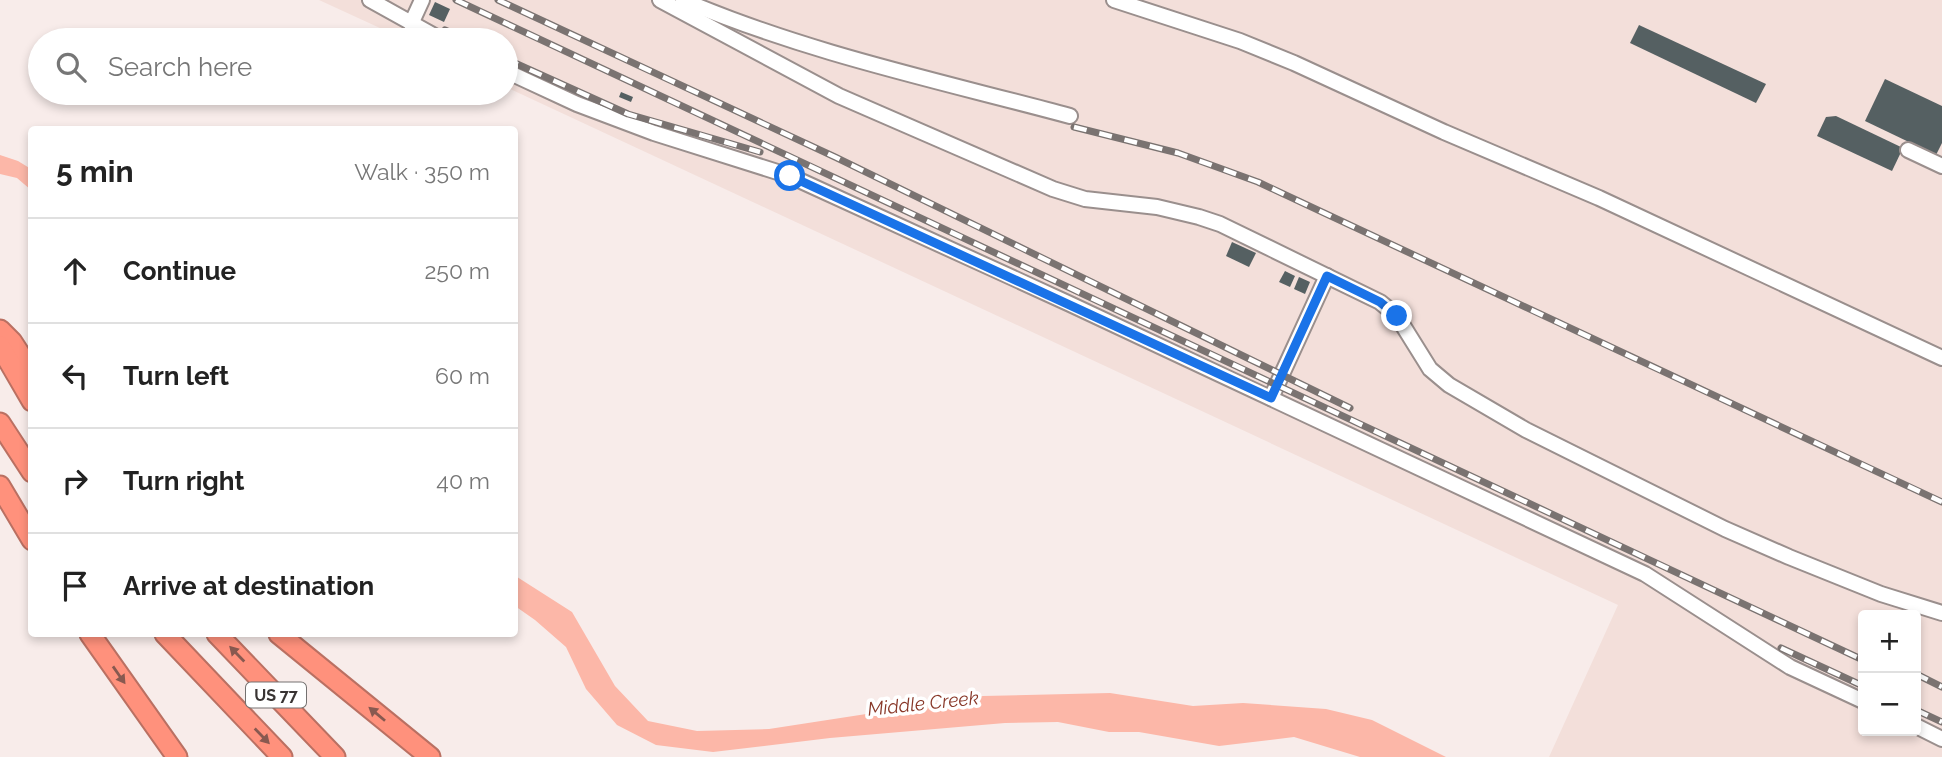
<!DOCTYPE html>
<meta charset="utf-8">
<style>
:root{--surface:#fff;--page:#f6f6f6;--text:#222;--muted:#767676;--line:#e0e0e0}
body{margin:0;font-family:Raleway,sans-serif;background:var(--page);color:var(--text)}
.controls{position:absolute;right:21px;bottom:21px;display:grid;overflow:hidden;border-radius:7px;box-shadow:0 4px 10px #0003}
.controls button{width:63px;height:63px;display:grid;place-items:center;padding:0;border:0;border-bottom:2px solid var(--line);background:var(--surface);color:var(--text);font:35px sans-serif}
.stop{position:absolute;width:21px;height:21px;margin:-16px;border:5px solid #1a73e8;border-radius:50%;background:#fff}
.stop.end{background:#1a73e8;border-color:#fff;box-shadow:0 2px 7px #0008}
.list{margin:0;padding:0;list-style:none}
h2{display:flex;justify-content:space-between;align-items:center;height:91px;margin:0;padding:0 28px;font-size:30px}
h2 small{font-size:23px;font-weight:400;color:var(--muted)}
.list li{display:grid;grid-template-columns:46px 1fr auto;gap:21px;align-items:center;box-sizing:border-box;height:105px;padding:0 28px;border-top:2px solid var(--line)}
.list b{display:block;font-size:26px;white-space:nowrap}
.list em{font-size:23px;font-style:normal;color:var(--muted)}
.icon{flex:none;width:38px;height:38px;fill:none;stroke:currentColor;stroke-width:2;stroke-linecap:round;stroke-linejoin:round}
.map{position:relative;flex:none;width:1942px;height:757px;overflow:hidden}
.search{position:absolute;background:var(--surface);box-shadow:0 4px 10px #0003;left:28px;top:28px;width:490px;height:77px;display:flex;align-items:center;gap:18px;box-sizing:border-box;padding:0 24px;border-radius:38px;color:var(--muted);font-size:26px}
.panel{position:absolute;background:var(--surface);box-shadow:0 4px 10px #0003;left:28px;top:126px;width:490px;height:511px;border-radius:7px}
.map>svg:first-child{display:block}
.built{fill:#f3dfda;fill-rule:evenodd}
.water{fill:#fcb7a8}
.building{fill:#556062}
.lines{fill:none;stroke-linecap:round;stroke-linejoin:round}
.minor-casing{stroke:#9a8f8d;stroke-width:18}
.highway-casing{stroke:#ba7062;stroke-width:23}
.minor{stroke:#fff;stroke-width:14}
.highway{stroke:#ff917c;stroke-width:19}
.rail-casing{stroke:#7a7371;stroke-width:7}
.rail{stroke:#fff;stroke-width:4.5;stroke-dasharray:13;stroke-linecap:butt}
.oneway{fill:#885950}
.route{stroke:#1a73e8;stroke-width:9}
.labels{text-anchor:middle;stroke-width:7;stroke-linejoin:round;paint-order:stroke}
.shield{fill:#fff;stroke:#747170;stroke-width:2}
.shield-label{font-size:16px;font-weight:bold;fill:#393433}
.water-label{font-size:19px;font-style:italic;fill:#883728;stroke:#fff}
</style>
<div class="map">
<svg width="1942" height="757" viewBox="0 0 1942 757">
<rect width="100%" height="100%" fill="#f8ecea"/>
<path class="built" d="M319 0H1942V757H1549L1618 605 506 87V40H406ZM1863 615H1916V731H1863Z"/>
<g class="water">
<polygon points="0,155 18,161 31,169 31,190 17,178 0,174"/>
<polygon points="514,575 572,612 615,686 648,721 697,731 769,729 983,696 1110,693 1193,706 1243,703 1326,709 1372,720 1446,757 1360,757 1294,737 1219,746 1139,732 1109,732 1058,722 1005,723 830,738 713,752 656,745 617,725 586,689 566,647 535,620 515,606"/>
</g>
<g class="building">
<polygon points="435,2 450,9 444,22 429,15"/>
<polygon points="1639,25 1766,84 1756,103 1630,43"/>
<polygon points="1885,79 1942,106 1942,143 1936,155 1865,121"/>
<polygon points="621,92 633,97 631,102 619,97"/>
<polygon points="1836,116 1903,148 1892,171 1817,136 1826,117"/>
<polygon points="1232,242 1256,253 1249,267 1226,256"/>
<polygon points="1285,271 1295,276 1290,287 1279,282"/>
<polygon points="1299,277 1310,282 1305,294 1294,289"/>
</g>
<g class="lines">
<defs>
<g id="minor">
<polyline points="370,0 442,40"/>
<polyline points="660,0 839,96 1053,189 1085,199 1157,207 1199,217 1220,224 1380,302 1397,316 1430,369 1449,385 1526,430 1725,529 1789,557 1881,594 1942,613"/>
<path d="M683 0C807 53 940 81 1070 116"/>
<polyline points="1114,0 1240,41 1294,63 1444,132 1599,198 1942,358"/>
<polyline points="411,24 422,0"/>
<polyline points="506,71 577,104 654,133 790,176 1070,304 1645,574 1790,667 1863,701"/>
<polyline points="1908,150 1942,166"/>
<polyline points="1271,398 1327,276"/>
<polyline points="1916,726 1942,739"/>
</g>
<g id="highway">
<polyline points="0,330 12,342 32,373"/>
<polyline points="0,346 32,401"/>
<polyline points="0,423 32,472"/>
<polyline points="0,486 32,540"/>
<polyline points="90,634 177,757"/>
<polyline points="165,634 282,757"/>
<polyline points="217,634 335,757"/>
<polyline points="279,634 430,757"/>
</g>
</defs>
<use href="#minor" class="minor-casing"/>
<use href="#highway" class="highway-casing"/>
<use href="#minor" class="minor"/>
<use href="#highway" class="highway"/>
<defs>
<g id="rail">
<polyline points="456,0 1863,660"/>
<polyline points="498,0 835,157 1350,408"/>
<polyline points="445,30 467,40"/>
<polyline points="506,59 628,114 760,152"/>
<polyline points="1074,127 1178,153 1258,182 1942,502"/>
<polyline points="1781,648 1863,686"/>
<polyline points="1916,674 1942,687"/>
<polyline points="1916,710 1942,722"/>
</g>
</defs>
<use href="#rail" class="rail-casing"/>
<use href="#rail" class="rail"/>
</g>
<defs><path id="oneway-solid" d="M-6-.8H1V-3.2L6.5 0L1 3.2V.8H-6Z" transform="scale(1.75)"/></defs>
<g class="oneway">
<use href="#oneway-solid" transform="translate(237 654) rotate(-134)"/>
<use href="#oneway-solid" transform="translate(119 675) rotate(55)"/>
<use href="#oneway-solid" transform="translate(377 714) rotate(-140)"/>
<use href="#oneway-solid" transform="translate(262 736) rotate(46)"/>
</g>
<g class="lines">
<polyline class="route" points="790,176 1271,398 1327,276 1380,302 1397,316"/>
</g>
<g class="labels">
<rect class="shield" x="246" y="682.5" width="60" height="25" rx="5"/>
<g class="shield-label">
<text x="276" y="701">US 77</text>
</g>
<g class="water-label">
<text transform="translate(923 703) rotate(-6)" y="7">Middle Creek</text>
</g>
</g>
</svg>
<div class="controls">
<button>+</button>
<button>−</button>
</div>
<div class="stop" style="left:790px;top:176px"></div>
<div class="stop end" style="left:1397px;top:316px"></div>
<div class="search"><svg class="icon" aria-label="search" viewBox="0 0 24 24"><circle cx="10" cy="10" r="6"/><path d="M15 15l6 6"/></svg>Search here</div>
<section class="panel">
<h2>5 min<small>Walk · 350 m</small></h2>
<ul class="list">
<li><svg class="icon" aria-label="ahead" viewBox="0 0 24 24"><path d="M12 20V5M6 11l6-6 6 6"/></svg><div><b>Continue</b></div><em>250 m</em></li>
<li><svg class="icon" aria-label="left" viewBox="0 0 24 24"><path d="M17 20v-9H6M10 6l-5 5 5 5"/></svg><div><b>Turn left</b></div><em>60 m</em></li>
<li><svg class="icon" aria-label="right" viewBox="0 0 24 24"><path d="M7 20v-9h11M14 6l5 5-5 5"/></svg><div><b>Turn right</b></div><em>40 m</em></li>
<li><svg class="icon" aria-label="arrive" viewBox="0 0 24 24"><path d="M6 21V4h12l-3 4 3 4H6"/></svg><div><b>Arrive at destination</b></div></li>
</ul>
</section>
</div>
